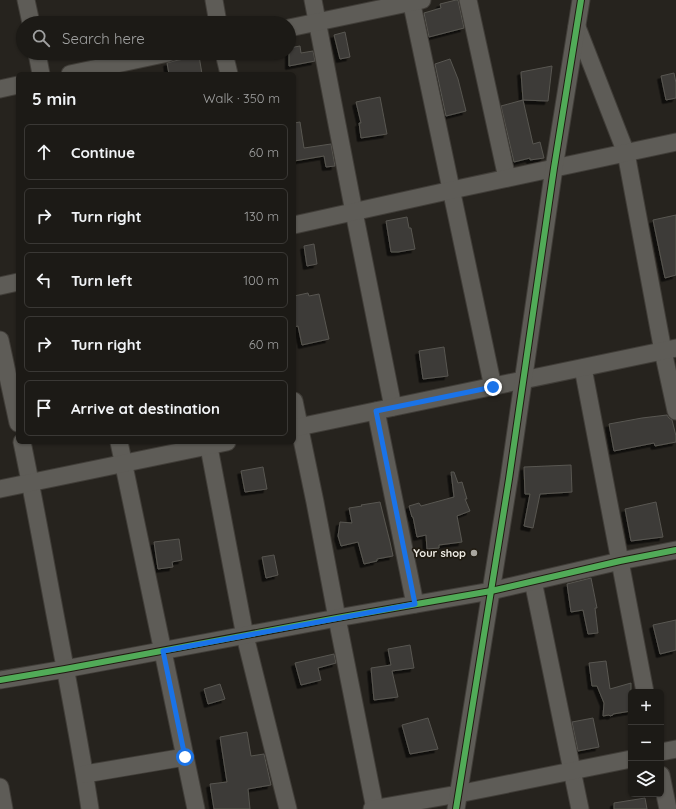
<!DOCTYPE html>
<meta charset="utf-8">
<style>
:root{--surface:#1c1a16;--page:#25231f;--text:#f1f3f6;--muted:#a0a1a1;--line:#3a3835}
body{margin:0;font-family:Quicksand,sans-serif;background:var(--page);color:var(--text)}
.controls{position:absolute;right:12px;bottom:12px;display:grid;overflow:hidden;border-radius:6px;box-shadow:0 1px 3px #0004}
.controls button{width:36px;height:36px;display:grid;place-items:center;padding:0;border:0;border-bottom:1px solid var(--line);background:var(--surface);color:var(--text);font:20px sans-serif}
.stop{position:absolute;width:12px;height:12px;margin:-9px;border:3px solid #1a73e8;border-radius:50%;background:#fff}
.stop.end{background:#1a73e8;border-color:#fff;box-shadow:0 1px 4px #0008}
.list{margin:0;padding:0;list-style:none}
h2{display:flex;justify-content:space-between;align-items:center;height:52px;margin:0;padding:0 16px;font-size:17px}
h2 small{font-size:13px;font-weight:400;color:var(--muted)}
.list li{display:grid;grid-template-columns:26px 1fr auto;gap:12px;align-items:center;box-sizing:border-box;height:56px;margin:0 8px 8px;padding:0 8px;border:1px solid var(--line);border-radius:6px}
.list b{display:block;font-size:15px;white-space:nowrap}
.list em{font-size:13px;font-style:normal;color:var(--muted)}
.icon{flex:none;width:22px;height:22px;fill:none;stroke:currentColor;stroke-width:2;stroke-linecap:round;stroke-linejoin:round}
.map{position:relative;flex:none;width:676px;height:809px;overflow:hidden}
.search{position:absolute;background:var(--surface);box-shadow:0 1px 3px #0004;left:16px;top:16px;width:280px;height:44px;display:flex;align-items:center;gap:10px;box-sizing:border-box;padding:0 14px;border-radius:22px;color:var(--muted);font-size:15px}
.panel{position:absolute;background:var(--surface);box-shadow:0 1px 3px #0004;left:16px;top:72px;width:280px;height:372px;border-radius:6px}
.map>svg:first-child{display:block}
.building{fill:#3d3b37;stroke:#585651;filter:url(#shadow)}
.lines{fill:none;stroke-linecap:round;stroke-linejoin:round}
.minor-casing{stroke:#403d38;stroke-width:19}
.minor{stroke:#5e5c57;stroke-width:17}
.cycleway-casing{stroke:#201b11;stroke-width:8}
.cycleway{stroke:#51ab58;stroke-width:6}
.route{stroke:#1a73e8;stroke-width:5}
.poi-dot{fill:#a9a69f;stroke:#201b11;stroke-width:1.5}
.labels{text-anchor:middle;stroke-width:3.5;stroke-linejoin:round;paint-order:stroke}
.poi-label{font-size:11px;font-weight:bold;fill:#efece5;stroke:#201b11;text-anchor:end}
</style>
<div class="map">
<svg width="676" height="809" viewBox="0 0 676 809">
<defs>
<filter id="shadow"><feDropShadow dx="-3.5" dy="3.5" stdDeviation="0" flood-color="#0009"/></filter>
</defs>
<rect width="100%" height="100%" fill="#26231e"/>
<g class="building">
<polygon points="456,0 458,0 464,28 429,37 424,13 441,8 440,4"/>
<polygon points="345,32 350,57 340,59 334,35"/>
<polygon points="300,46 301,53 313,51 315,61 289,66 289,48"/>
<polygon points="199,56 202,74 169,74 167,63 174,61"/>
<polygon points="450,59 458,79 466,111 446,116 435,64"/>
<polygon points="552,66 548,101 523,100 521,72"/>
<polygon points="674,73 676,83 676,98 666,100 661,76"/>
<polygon points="380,97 387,134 361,138 359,123 361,123 356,102"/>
<polygon points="523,100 533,144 540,142 544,158 530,160 530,158 514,162 501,106"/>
<polygon points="300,122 304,148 331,144 335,166 326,167 324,156 294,161 294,123"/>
<polygon points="676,215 676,275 665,278 653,220"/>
<polygon points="407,217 409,228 411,228 415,249 398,252 391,252 386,221"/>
<polygon points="314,244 317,264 307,266 304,246"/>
<polygon points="308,293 309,296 319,294 329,339 302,345 298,326 294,327 294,296"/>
<polygon points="444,347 448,376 423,379 419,351"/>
<polygon points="667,415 669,418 672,420 676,436 676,442 655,446 654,443 614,451 609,424 642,418"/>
<polygon points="571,465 572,492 540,494 533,528 524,526 530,494 525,494 524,467"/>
<polygon points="263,467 267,489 245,492 241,471"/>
<polygon points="451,472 454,472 458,483 462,482 467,499 465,499 470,511 457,516 462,542 439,545 439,548 427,549 426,535 417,537 413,517 412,517 409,506 419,503 421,506 454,497"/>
<polygon points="380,502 390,542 393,556 377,559 377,561 364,564 358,542 341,546 338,536 340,522 352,523 349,508 362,506 361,505"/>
<polygon points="656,502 663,537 631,541 625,509"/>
<polygon points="179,539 182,560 172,562 173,567 158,569 154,542"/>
<polygon points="274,555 278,575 266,578 262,557"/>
<polygon points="591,578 597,608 595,608 598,633 588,634 583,610 571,612 567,584"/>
<polygon points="676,620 676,650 660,654 653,625"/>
<polygon points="410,645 414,668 392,671 398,697 374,700 371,668 391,665 388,649"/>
<polygon points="334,654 336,663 318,668 321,680 301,685 295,663"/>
<polygon points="606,661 610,689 631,683 631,711 613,714 613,715 610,716 609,715 603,716 604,703 597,686 592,686 589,663"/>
<polygon points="220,684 225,699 208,704 204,689"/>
<polygon points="428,718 438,749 410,754 402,725"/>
<polygon points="593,718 599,747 578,751 572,722"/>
<polygon points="247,732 251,756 264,754 271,785 248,789 250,809 214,809 210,784 227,782 220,737"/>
<polygon points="645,798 647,809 614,809 614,803"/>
</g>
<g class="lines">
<defs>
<g id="minor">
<polyline points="26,0 31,23"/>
<polyline points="214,0 218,23"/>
<polyline points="313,0 354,212 393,407"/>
<polyline points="411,0 493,387"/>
<polyline points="468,0 507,178"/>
<polyline points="577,27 626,153 663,351 676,411"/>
<polyline points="289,28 422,0"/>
<polyline points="37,53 41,74"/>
<polyline points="224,53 229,74"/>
<polyline points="70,74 168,53"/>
<polyline points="0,89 18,85"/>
<polyline points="294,225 452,190 676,142"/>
<polyline points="0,286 18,282"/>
<polyline points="0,340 18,423"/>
<polyline points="583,368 645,692"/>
<polyline points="294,401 315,502 337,618 375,809"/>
<polyline points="376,411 415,604"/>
<polyline points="294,428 676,348"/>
<path d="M22 442C35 504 46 567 58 630 69 689 81 749 90 809"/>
<polyline points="119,442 196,809"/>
<polyline points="208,442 245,636 288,809"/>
<polyline points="0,489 227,442"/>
<polyline points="533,581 580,809"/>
<polyline points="0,680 65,669 337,618 491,591 620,561 676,550"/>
<polyline points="661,752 676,749"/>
<polyline points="85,774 185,757"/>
<polyline points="661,775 668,809"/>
<polyline points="0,787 4,809"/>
<polyline points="372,809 458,794 631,759"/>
<polyline points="456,809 509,479 554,168 581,0"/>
</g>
</defs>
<use href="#minor" class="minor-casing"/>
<use href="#minor" class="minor"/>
<defs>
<g id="cycleway">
<polyline points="0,680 65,669 337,618 491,591 620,561 676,550"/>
<polyline points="456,809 509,479 554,168 581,0"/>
</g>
</defs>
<use href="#cycleway" class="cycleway-casing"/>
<use href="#cycleway" class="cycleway"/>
</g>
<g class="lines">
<polyline class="route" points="185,757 163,651 415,604 376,411 493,387"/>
</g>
<circle class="poi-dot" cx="474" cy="553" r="4"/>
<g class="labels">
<g class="poi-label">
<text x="466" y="557">Your shop</text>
</g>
</g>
</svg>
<div class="controls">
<button>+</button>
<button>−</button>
<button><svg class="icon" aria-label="layers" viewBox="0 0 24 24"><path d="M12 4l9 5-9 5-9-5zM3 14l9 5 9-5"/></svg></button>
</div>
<div class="stop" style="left:185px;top:757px"></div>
<div class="stop end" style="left:493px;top:387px"></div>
<div class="search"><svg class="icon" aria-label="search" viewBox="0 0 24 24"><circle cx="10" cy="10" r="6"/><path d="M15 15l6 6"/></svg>Search here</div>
<section class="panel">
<h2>5 min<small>Walk · 350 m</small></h2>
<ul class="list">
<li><svg class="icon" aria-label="ahead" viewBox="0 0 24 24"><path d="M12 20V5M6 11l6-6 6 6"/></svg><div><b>Continue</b></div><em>60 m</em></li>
<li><svg class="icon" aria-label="right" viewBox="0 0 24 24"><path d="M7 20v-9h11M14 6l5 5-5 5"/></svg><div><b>Turn right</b></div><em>130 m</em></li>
<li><svg class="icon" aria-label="left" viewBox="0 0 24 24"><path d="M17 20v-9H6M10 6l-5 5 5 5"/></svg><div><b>Turn left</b></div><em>100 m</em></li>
<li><svg class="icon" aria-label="right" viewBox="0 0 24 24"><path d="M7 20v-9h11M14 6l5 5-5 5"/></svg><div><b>Turn right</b></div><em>60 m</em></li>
<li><svg class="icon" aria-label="arrive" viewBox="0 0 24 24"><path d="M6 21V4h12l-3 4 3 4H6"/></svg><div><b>Arrive at destination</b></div></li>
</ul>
</section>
</div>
